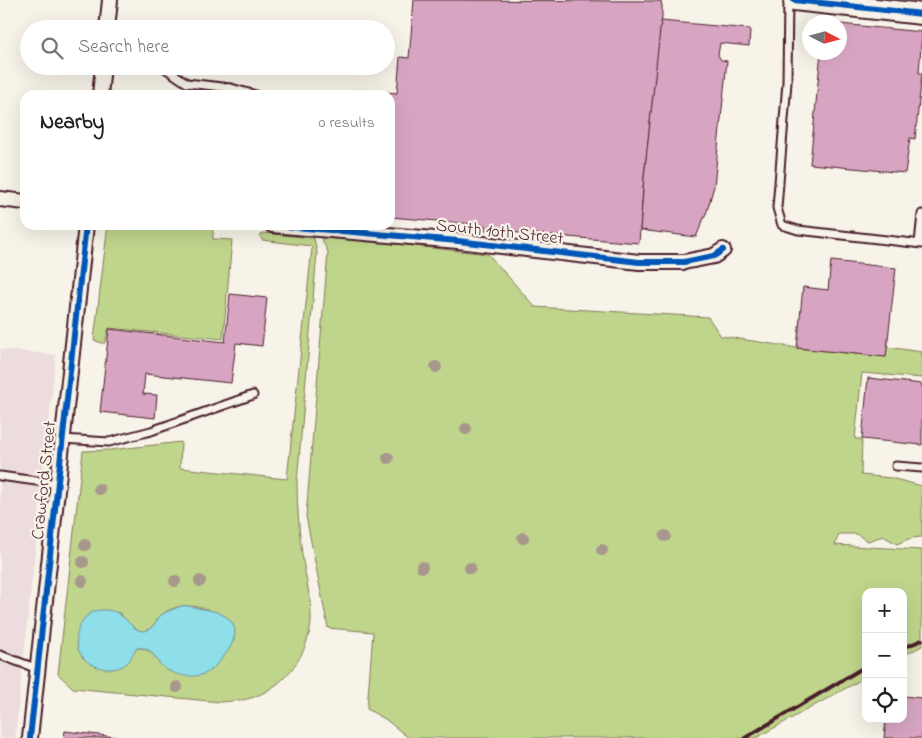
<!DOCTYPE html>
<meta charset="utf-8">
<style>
:root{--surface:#fff;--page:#f6f6f6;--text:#202124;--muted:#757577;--line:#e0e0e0}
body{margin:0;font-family:"Indie Flower",sans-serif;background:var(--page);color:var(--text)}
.controls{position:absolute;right:15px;bottom:15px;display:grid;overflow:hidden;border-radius:10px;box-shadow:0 5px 20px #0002}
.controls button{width:45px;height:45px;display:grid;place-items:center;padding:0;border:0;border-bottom:1px solid var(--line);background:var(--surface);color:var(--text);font:25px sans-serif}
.compass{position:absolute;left:802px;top:15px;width:45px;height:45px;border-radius:50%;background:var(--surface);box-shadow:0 5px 20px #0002;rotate:96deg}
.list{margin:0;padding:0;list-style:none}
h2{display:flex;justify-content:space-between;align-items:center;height:65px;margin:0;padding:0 20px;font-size:21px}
h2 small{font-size:16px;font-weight:400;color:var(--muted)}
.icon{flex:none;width:28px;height:28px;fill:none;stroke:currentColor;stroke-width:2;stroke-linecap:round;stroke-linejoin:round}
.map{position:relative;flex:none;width:922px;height:738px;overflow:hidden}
.search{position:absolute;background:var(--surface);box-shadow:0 5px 20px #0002;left:20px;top:20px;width:375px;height:55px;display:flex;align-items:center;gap:12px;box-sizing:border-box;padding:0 18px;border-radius:28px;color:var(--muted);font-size:19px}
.panel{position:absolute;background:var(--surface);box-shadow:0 5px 20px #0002;left:20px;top:90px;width:375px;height:140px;border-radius:15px}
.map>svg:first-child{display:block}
.built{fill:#eddcdd}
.green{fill:#bfd58b;stroke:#847a5b;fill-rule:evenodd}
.water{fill:#8fdfeb;stroke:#73929e}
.building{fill:#d7a5c2;stroke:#4a1f2b}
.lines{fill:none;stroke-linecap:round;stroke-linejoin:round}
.lane-casing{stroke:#4a1f2b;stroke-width:11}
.street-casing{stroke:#4a1f2b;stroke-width:18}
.secondary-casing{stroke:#4a1f2b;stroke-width:24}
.lane{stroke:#f7f3e8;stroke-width:7}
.street{stroke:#f7f3e8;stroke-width:14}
.secondary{stroke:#f7f3e8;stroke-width:20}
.rail{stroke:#4a1f2b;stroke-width:4}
.cycleway-casing{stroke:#f7f3e8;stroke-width:9}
.cycleway{stroke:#0057b8;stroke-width:6}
.tree{fill:#a8978d}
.labels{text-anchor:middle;stroke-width:4.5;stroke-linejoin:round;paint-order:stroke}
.street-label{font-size:18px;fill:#4a1f2b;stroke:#f7f3e8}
</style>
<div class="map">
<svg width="922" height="738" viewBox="0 0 922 738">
<rect width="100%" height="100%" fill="#f7f3e8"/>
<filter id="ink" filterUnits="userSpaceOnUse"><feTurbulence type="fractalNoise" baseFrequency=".02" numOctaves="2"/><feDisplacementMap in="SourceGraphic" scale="10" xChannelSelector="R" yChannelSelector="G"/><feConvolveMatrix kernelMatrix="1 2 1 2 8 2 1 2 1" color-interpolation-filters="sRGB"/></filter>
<g filter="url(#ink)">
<polygon class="built" points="0,349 56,355 15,738 0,738"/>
<g class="green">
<polygon points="121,225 183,225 210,228 213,231 213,239 232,240 223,339 109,328 105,343 101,343 94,340 107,232 108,228 120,229"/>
<path d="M262 233 314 238 317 253 297 482C297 506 299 530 302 554 305 577 312 599 311 622 308 655 285 686 254 697 243 701 232 701 220 702L73 688 58 674 83 451 110 450 181 442 180 468 287 479 312 248 311 246 262 240 260 236ZM181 606C198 605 218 611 231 621L234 640 219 661 203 674 161 665C154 656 149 647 137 648L131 656 93 664 82 657 118 612C124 617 129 624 135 629 149 638 155 621 163 614 168 610 174 608 181 606Z"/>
<polygon points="320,236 488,254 535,307 708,317 721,336 797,348 886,357 887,347 922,352 922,378 862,373 855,439 862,439 861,475 891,478 922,486 922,537 911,538 897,544 883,536 868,541 856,534 839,534 835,545 922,550 922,646 903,656 903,592 866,592 866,677 756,738 409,738 385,719 367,709 373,632 328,628 306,516 328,252"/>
</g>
<path class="water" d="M181 606C189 605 196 608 204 609 234 614 245 630 224 656 219 662 212 671 204 674 190 679 170 675 160 664 153 655 150 646 137 648 133 652 131 660 127 663 114 674 92 669 82 656 72 643 77 621 91 613 95 610 101 610 106 610 125 610 130 632 144 631 153 630 155 622 160 616 166 611 174 609 181 606Z"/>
<g class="building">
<polygon points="414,0 661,1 662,6 662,18 644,177 639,243 485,230 485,225 390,217 390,95 358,95 358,90 397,93 400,57 409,58"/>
<polygon points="661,21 750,29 749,46 720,43 718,55 721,60 727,61 714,186 707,211 696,237 640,230 644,177"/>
<polygon points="840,24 922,32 919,73 922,73 915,139 910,138 905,173 810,164 821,52 840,52"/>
<polygon points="831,261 896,268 886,357 797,348 803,287 828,290"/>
<polygon points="230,294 267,298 262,346 236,343 231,383 145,374 143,394 157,395 155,418 100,412 109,329 225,342"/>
<polygon points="868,378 922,384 922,445 862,439"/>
<polygon points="903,696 922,698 922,738 884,738 886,719 903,719"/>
<polygon points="65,731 124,738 64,738"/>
</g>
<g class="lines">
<defs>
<g id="lane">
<polyline points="788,0 787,82 777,208 782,225 798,230 922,244"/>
<polyline points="162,66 187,83 231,88 256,95"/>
<polyline points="919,243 922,214"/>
<polyline points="63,439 109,442 151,431 253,395"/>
<polyline points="896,466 922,468"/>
<polyline points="0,476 58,484"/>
<polyline points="0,655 38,669"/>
</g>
<g id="street">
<polyline points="107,29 110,0"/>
<polyline points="100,95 103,66"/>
<polyline points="0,199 25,202"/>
<polyline points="272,225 458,241 639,262 684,262 714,256 723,250"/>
<polyline points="30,738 86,225"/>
</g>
<polyline id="secondary" points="794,0 922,14"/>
</defs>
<use href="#lane" class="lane-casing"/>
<use href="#street" class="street-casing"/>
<use href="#secondary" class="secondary-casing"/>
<use href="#lane" class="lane"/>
<use href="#street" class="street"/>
<use href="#secondary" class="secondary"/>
<g class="rail">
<polyline points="903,648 922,640"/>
<polyline points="745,738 866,666"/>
</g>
<defs>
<g id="cycleway">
<polyline points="794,0 922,14"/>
<polyline points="272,225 458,241 639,262 684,262 714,256 723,250"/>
<polyline points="30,738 86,225"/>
</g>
</defs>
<use href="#cycleway" class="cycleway-casing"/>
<use href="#cycleway" class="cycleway"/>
</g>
<g class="tree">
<circle cx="436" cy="367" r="6"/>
<circle cx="466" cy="429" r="6"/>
<circle cx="388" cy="458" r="6"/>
<circle cx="99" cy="489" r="6"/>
<circle cx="665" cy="536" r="6"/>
<circle cx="523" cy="538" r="6"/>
<circle cx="85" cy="545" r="6"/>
<circle cx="602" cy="550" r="6"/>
<circle cx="83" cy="562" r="6"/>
<circle cx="422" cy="567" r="6"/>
<circle cx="470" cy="568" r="6"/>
<circle cx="82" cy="581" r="6"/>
<circle cx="175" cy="581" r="6"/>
<circle cx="200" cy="581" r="6"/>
<circle cx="177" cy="687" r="6"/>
</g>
</g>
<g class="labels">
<g class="street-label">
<text transform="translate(500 231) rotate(6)" y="6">South 10th Street</text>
<text transform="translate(43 480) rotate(-84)" y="6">Crawford Street</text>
</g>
</g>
</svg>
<div class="controls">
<button>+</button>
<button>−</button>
<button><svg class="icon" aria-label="locate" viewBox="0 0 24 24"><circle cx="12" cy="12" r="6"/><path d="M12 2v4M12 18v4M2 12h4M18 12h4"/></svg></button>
</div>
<svg class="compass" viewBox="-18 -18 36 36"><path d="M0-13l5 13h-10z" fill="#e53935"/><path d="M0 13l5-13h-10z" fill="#757577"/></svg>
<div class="search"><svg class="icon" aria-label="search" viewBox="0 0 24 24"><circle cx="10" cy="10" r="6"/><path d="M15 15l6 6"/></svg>Search here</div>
<section class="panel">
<h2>Nearby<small>0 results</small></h2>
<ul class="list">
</ul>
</section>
</div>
